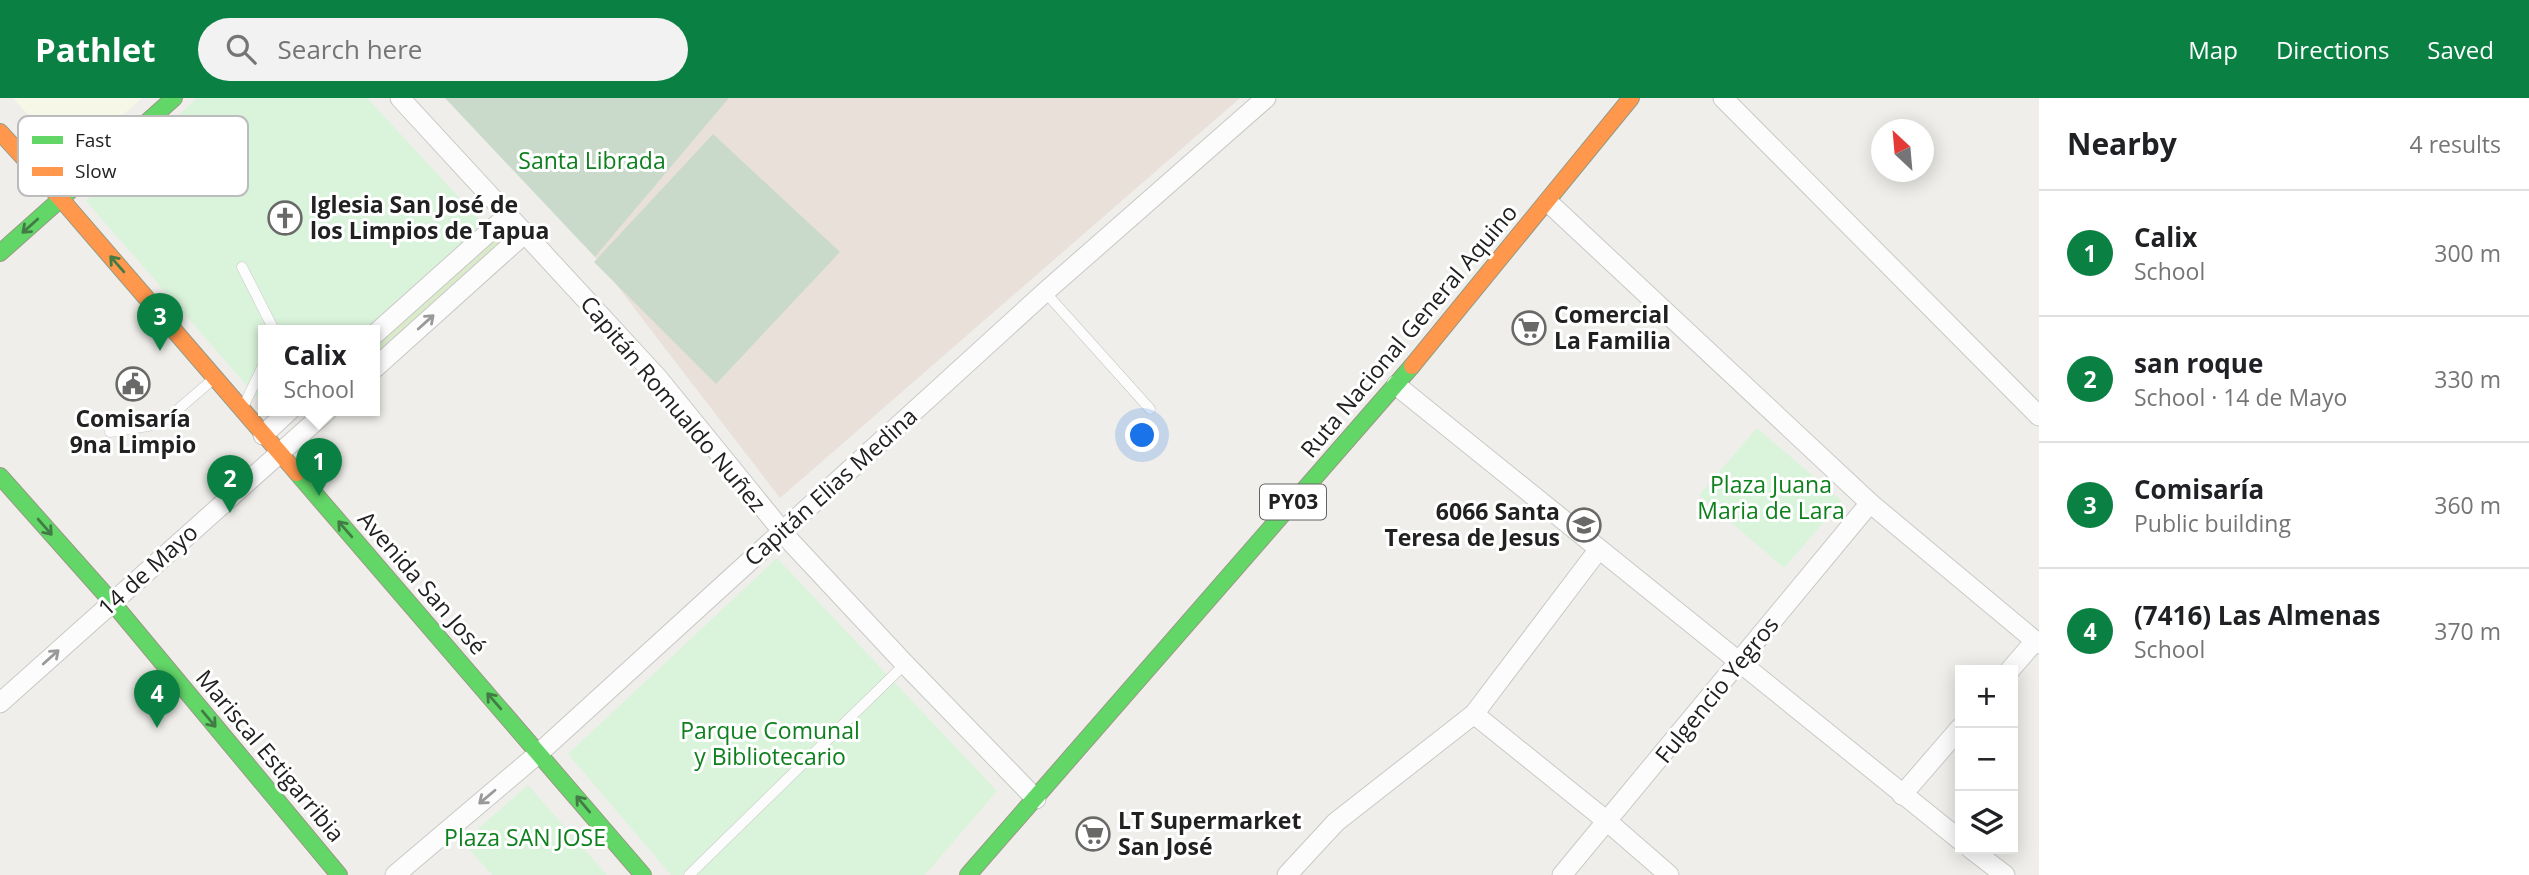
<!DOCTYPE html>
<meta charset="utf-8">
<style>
:root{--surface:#fff;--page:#f2f2f2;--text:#202124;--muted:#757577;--line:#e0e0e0;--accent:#0b8043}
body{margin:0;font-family:"Open Sans",sans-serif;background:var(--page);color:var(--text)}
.controls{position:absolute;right:21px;bottom:21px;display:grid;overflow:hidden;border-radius:0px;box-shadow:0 4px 18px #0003}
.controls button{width:63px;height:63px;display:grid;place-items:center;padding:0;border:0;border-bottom:2px solid var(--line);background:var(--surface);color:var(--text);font:35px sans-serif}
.compass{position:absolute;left:1871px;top:21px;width:63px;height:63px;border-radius:50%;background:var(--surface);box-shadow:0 4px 18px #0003;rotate:334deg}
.you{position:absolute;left:1143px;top:338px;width:24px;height:24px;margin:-18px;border:5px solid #fff;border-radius:50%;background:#1a73e8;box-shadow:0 0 0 10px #1a73e833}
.badge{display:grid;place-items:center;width:46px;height:46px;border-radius:50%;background:var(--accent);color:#fff;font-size:23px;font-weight:700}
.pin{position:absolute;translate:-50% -58px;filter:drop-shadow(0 2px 4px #0008)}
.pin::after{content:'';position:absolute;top:37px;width:24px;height:21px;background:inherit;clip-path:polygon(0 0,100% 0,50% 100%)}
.popup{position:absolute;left:258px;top:227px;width:122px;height:91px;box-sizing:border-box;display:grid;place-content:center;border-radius:0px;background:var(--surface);filter:drop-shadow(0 2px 5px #0005);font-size:23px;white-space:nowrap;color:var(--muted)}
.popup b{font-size:26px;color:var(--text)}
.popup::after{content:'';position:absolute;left:50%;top:100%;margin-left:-14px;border:14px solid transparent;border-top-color:var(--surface)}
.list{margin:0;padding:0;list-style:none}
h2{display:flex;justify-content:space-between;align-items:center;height:91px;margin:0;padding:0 28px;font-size:30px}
h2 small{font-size:23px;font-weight:400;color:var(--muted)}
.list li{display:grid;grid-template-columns:46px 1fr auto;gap:21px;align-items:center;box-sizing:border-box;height:126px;padding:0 28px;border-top:2px solid var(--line)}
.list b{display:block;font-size:26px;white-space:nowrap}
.list p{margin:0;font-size:23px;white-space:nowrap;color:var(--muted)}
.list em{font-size:23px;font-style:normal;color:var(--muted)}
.icon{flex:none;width:38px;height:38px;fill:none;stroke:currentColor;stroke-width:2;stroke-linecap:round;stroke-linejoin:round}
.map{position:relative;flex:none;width:2039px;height:777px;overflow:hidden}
header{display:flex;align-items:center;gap:42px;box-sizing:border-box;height:98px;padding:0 35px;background:var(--accent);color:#fff}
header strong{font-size:33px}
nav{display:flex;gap:38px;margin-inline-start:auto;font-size:24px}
.search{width:490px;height:63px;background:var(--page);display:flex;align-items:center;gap:18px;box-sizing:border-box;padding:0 24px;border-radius:38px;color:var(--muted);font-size:26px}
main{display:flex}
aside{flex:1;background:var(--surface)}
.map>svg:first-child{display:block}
.education{fill:#f7f7e7}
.military{fill:#e9e0da}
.grass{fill:#daebca}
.cemetery{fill:#c9daca}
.park{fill:#daf4db}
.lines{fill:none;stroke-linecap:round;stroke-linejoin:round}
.lane-casing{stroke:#c8c8c6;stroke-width:11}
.street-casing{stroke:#c8c8c6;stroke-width:21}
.fast-casing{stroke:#969982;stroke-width:18}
.slow-casing{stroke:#969982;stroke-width:18}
.lane{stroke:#fdfcfc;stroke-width:10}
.street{stroke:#fdfcfc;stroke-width:19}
.fast{stroke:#63d668;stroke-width:16}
.slow{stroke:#ff974d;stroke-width:16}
.oneway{stroke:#427c44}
.oneway2{stroke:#9a9999}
.labels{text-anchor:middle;stroke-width:6;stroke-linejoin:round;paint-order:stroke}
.shield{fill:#fff;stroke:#646464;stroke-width:2}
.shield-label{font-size:21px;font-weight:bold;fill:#212121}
.park-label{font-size:23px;fill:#0f801e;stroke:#fff}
.poi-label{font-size:23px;font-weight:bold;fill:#212121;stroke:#fff;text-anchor:start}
.street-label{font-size:23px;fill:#212121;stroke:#fff}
.key{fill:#fff;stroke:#bcbcbc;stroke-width:2}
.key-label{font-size:19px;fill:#212121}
</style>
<header>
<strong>Pathlet</strong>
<div class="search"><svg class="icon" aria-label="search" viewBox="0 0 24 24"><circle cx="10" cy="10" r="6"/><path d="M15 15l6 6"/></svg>Search here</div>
<nav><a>Map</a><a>Directions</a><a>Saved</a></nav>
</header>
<main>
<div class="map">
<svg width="2039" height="777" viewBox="0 0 2039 777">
<rect width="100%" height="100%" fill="#efeeea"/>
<polygon class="education" points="13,0 142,0 70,64"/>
<polygon class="military" points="729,0 1240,0 780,400 595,159"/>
<polygon class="grass" points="499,137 502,144 375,258 375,247 495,138"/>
<g class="cemetery">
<polygon points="445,0 729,0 595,159"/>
<polygon points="713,36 840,154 716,286 594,164"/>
</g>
<g class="park">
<polygon points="197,0 367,0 483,125 364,232 263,232 263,306 86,103"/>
<polygon points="1757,330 1842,403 1784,470 1699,397"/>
<polygon points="777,460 997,693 925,777 671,777 568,656"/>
<polygon points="528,687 607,777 492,777 463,744"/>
</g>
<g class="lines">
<defs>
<g id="lane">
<polyline points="242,169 274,232"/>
<polyline points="1045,194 1150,311"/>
<polyline points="245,305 263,268"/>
<polyline points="110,334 148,328 167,321 211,283"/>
<polyline points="689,777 905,566"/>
</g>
<g id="street">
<polyline points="400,0 658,280 791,444 905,566 1036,701"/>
<polyline points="1723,0 2039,318"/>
<polyline points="1548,104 1870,405 2039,546"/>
<polyline points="375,236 507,118"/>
<polyline points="375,270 524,136"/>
<polyline points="1396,287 1960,742"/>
<polyline points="263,337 290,312"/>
<polyline points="2010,572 2035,543"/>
<polyline points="0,605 328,312"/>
<polyline points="1474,616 1608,724 1669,777"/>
<polyline points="1902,697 1960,630"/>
<polyline points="1971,751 2005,777"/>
<polyline points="395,777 539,655 1045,194 1266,0"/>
<polyline points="1287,777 1336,724 1474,616 1599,451"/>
<polyline points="1562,777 1870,405"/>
</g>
<g id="fast">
<polyline points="0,155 174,0"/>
<polyline points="297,375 643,777"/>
<polyline points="0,378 112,504 339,777"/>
<polyline points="968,777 1412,268"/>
</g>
<g id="slow">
<polyline points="0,34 61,101 297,375"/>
<polyline points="1412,268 1631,0"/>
</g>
</defs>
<use href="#lane" class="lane-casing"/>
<use href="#street" class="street-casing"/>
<use href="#fast" class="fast-casing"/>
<use href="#slow" class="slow-casing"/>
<use href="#lane" class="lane"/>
<use href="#street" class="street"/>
<use href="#fast" class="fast"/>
<use href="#slow" class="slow"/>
</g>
<defs><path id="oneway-shaft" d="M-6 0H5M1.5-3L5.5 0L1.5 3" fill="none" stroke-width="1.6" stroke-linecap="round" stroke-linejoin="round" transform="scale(1.75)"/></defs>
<g class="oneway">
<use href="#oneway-shaft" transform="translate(30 128) rotate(138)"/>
<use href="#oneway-shaft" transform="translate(117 166) rotate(-131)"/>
<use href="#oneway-shaft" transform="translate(45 429) rotate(49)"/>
<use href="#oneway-shaft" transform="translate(345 431) rotate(-131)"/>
<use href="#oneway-shaft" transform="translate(494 603) rotate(-131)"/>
<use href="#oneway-shaft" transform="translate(209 621) rotate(50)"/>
<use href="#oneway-shaft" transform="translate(583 706) rotate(-130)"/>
</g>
<g class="oneway2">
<use href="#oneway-shaft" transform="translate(426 224) rotate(-42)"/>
<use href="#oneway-shaft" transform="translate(51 559) rotate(-42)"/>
<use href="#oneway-shaft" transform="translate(487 699) rotate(140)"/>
</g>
<defs>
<symbol id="church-ring" viewBox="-11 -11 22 22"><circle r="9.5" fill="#fff" stroke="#696967" stroke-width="1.5"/><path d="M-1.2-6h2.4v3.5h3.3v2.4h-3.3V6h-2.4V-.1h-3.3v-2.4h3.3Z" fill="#696967"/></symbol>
<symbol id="supermarket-ring" viewBox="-11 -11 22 22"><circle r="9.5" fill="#fff" stroke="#696967" stroke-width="1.5"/><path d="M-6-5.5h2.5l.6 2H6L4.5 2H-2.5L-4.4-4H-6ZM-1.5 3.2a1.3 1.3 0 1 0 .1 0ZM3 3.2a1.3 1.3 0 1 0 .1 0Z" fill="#696967"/></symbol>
<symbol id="civic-ring" viewBox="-11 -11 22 22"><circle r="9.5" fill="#fff" stroke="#696967" stroke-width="1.5"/><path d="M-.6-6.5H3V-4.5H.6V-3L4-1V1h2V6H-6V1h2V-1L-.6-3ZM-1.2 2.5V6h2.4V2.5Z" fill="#696967"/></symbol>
<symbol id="school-ring" viewBox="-11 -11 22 22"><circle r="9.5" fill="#fff" stroke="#696967" stroke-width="1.5"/><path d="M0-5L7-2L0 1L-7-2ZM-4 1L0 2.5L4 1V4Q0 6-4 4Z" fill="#696967"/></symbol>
</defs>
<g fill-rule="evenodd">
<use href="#church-ring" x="266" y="101" width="38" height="38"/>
<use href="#supermarket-ring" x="1510" y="211" width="38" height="38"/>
<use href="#civic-ring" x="114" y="267" width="38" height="38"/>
<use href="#school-ring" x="1565" y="408" width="38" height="38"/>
<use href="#supermarket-ring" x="1074" y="717" width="38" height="38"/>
</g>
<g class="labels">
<rect class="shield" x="1260" y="386.5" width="66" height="35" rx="5"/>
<g class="shield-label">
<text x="1293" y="411">PY03</text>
</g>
<g class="park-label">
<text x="592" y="71">Santa Librada</text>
<text x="1771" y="395">Plaza Juana<tspan x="1771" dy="26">Maria de Lara</tspan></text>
<text x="770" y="641">Parque Comunal<tspan x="770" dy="26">y Bibliotecario</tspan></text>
<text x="525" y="748">Plaza SAN JOSE</text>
</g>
<g class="poi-label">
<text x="310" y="115">Iglesia San José de<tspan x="310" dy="26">los Limpios de Tapua</tspan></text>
<text x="1554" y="225">Comercial<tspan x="1554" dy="26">La Familia</tspan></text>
<text x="133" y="329" text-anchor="middle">Comisaría<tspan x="133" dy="26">9na Limpio</tspan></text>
<text x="1560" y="422" text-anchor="end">6066 Santa<tspan x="1560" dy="26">Teresa de Jesus</tspan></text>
<text x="1118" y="731">LT Supermarket<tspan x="1118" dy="26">San José</tspan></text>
</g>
<g class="street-label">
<text transform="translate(1409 233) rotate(-50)" y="8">Ruta Nacional General Aquino</text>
<text transform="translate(673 306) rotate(50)" y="8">Capitán Romualdo Nuñez</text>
<text transform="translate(831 389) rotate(-42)" y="8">Capitán Elias Medina</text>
<text transform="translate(148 472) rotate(-42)" y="8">14 de Mayo</text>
<text transform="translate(422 485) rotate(49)" y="8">Avenida San José</text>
<text transform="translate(1717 592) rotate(-51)" y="8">Fulgencio Yegros</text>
<text transform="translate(270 658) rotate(50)" y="8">Mariscal Estigarribia</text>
</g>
</g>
<rect x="18" y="18" width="230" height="80" rx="10" class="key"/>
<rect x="32" y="38" width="31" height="8" fill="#63d668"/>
<rect x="32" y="69" width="31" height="9" fill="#ff974d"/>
<g class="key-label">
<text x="75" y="49">Fast</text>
<text x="75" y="80">Slow</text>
</g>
</svg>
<div class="controls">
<button>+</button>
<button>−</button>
<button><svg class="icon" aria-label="layers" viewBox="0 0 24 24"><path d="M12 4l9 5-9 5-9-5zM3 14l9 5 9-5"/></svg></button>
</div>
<svg class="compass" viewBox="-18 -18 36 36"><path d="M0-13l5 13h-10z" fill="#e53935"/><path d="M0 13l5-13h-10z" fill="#757577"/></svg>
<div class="you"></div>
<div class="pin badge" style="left:319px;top:398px">1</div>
<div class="popup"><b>Calix</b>School</div>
<div class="pin badge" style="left:230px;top:415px">2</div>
<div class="pin badge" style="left:160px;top:253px">3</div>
<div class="pin badge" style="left:157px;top:630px">4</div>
</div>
<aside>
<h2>Nearby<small>4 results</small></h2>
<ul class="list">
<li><span class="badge">1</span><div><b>Calix</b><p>School</p></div><em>300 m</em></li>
<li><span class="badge">2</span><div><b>san roque</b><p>School · 14 de Mayo</p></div><em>330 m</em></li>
<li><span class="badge">3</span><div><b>Comisaría</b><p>Public building</p></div><em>360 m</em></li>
<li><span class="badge">4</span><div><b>(7416) Las Almenas</b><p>School</p></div><em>370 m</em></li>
</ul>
</aside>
</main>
